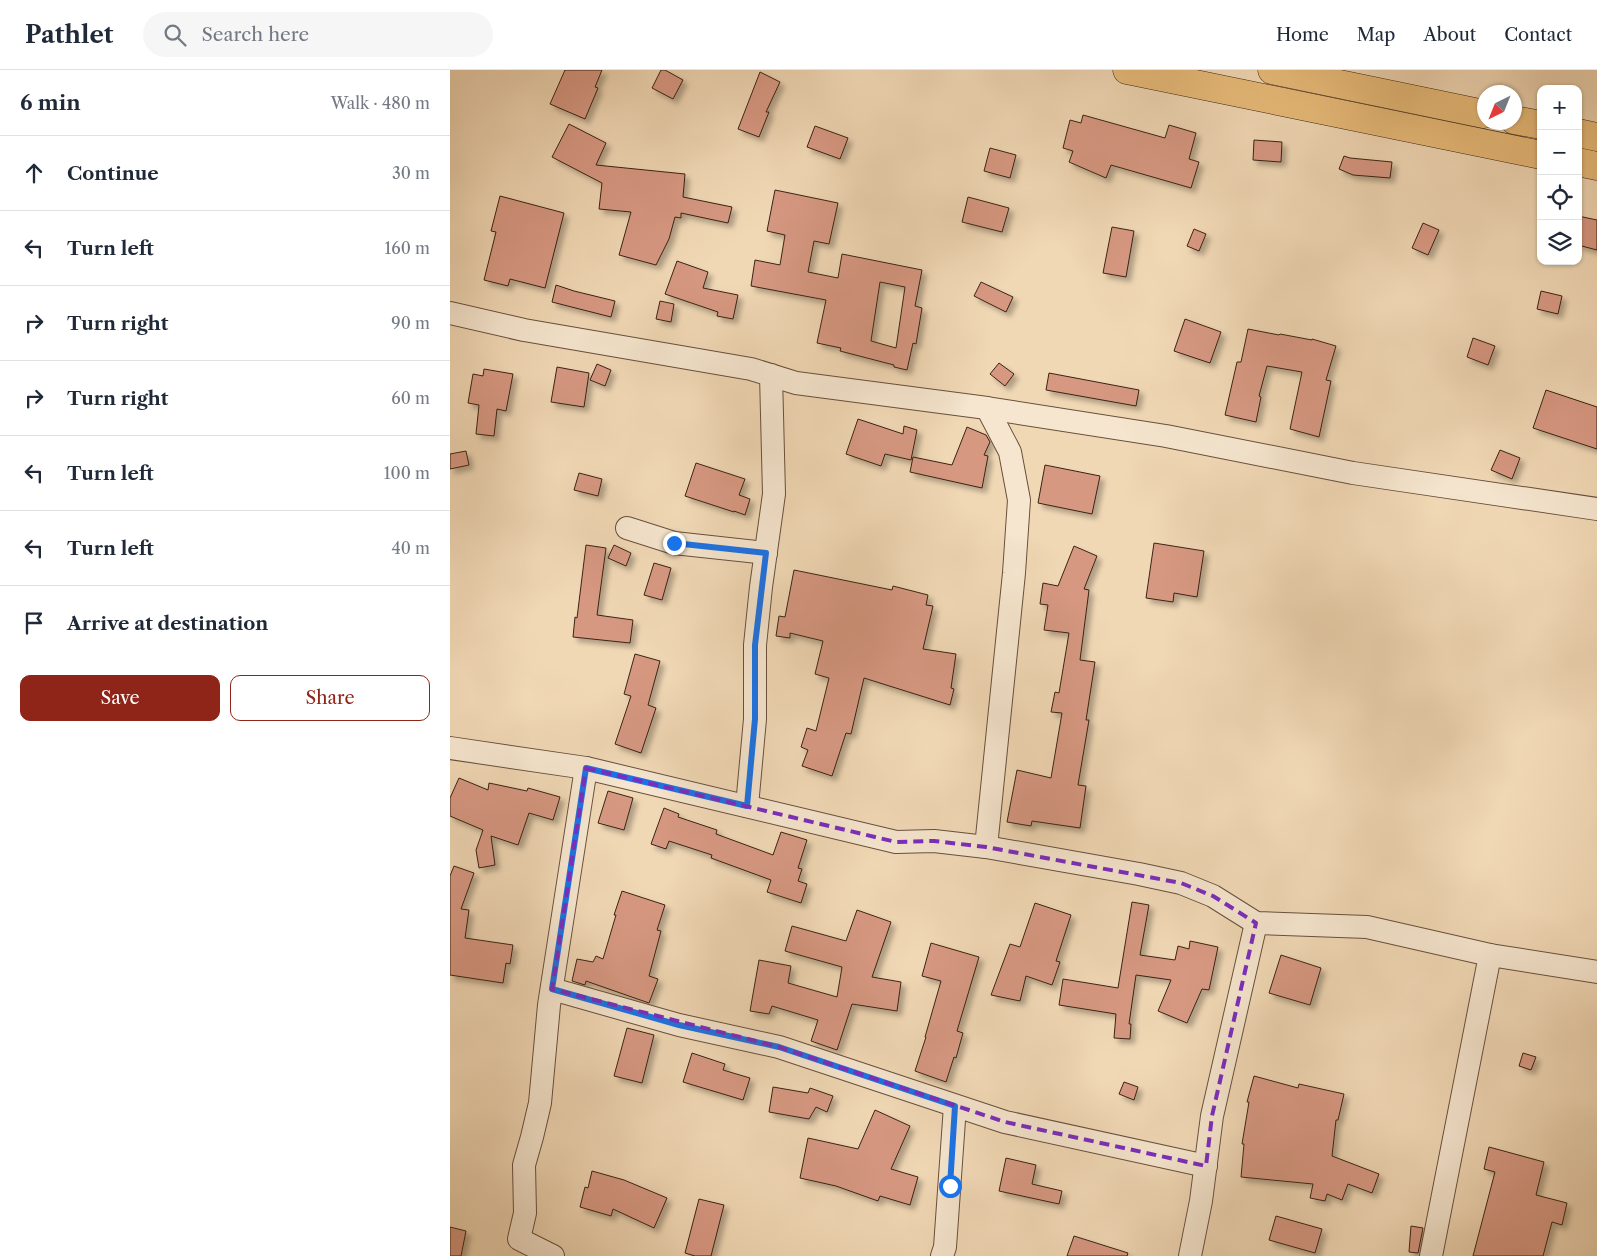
<!DOCTYPE html>
<meta charset="utf-8">
<style>
:root{--surface:#fff;--page:#f6f6f7;--text:#1f2937;--muted:#747a83;--line:#e0e1e3;--accent:#8f2418}
body{margin:0;font-family:"Libre Caslon Text",serif;background:var(--page);color:var(--text)}
.controls{position:absolute;right:15px;top:15px;display:grid;overflow:hidden;border-radius:10px;box-shadow:0 1px 4px #0004}
.controls button{width:45px;height:45px;display:grid;place-items:center;padding:0;border:0;border-bottom:1px solid var(--line);background:var(--surface);color:var(--text);font:25px sans-serif}
.compass{position:absolute;left:1027px;top:15px;width:45px;height:45px;border-radius:50%;background:var(--surface);box-shadow:0 1px 4px #0004;rotate:223deg}
.stop{position:absolute;width:15px;height:15px;margin:-11px;border:4px solid #1a73e8;border-radius:50%;background:#fff}
.stop.end{background:#1a73e8;border-color:#fff;box-shadow:0 1px 5px #0008}
.list{margin:0;padding:0;list-style:none}
h2{display:flex;justify-content:space-between;align-items:center;height:65px;margin:0;padding:0 20px;font-size:21px}
h2 small{font-size:16px;font-weight:400;color:var(--muted)}
.list li{display:grid;grid-template-columns:32px 1fr auto;gap:15px;align-items:center;box-sizing:border-box;height:75px;padding:0 20px;border-top:1px solid var(--line)}
.list b{display:block;font-size:19px;white-space:nowrap}
.list em{font-size:16px;font-style:normal;color:var(--muted)}
.actions{display:flex;gap:10px;padding:15px 20px}
.actions a{flex:1;padding:11px 0;border:1px solid var(--accent);border-radius:10px;text-align:center;font-size:18px;color:var(--accent)}
.actions .main{background:var(--accent);color:#fff}
.icon{flex:none;width:28px;height:28px;fill:none;stroke:currentColor;stroke-width:2;stroke-linecap:round;stroke-linejoin:round}
.map{position:relative;flex:none;width:1147px;height:1186px;overflow:hidden}
header{display:flex;align-items:center;gap:30px;box-sizing:border-box;height:70px;padding:0 25px;background:var(--surface);border-bottom:1px solid var(--line)}
header strong{font-size:24px}
nav{display:flex;gap:28px;margin-inline-start:auto;font-size:18px}
.search{width:350px;height:45px;background:var(--page);display:flex;align-items:center;gap:12px;box-sizing:border-box;padding:0 18px;border-radius:28px;color:var(--muted);font-size:19px}
main{display:flex}
aside{flex:1;background:var(--surface)}
.map>svg:first-child{display:block}
.building{fill:#d79882;stroke:#3a2314;fill-rule:evenodd;filter:url(#shadow)}
.lines{fill:none;stroke-linecap:round;stroke-linejoin:round}
.minor-casing{stroke:#68503c;stroke-width:24}
.highway-casing{stroke:#3a2314;stroke-width:29}
.minor{stroke:#f6e6cf;stroke-width:22}
.highway{stroke:#e8bc7a;stroke-width:28}
.route{stroke:#1a73e8;stroke-width:6}
.marked{fill:none;stroke:#7b2cbf;stroke-width:4;stroke-dasharray:10 6;stroke-linejoin:round}
</style>
<header>
<strong>Pathlet</strong>
<div class="search"><svg class="icon" aria-label="search" viewBox="0 0 24 24"><circle cx="10" cy="10" r="6"/><path d="M15 15l6 6"/></svg>Search here</div>
<nav><a>Home</a><a>Map</a><a>About</a><a>Contact</a></nav>
</header>
<main>
<aside>
<h2>6 min<small>Walk · 480 m</small></h2>
<ul class="list">
<li><svg class="icon" aria-label="ahead" viewBox="0 0 24 24"><path d="M12 20V5M6 11l6-6 6 6"/></svg><div><b>Continue</b></div><em>30 m</em></li>
<li><svg class="icon" aria-label="left" viewBox="0 0 24 24"><path d="M17 20v-9H6M10 6l-5 5 5 5"/></svg><div><b>Turn left</b></div><em>160 m</em></li>
<li><svg class="icon" aria-label="right" viewBox="0 0 24 24"><path d="M7 20v-9h11M14 6l5 5-5 5"/></svg><div><b>Turn right</b></div><em>90 m</em></li>
<li><svg class="icon" aria-label="right" viewBox="0 0 24 24"><path d="M7 20v-9h11M14 6l5 5-5 5"/></svg><div><b>Turn right</b></div><em>60 m</em></li>
<li><svg class="icon" aria-label="left" viewBox="0 0 24 24"><path d="M17 20v-9H6M10 6l-5 5 5 5"/></svg><div><b>Turn left</b></div><em>100 m</em></li>
<li><svg class="icon" aria-label="left" viewBox="0 0 24 24"><path d="M17 20v-9H6M10 6l-5 5 5 5"/></svg><div><b>Turn left</b></div><em>40 m</em></li>
<li><svg class="icon" aria-label="arrive" viewBox="0 0 24 24"><path d="M6 21V4h12l-3 4 3 4H6"/></svg><div><b>Arrive at destination</b></div></li>
</ul>
<div class="actions"><a class="main">Save</a><a>Share</a></div>
</aside>
<div class="map">
<svg width="1147" height="1186" viewBox="0 0 1147 1186">
<defs>
<filter id="shadow"><feDropShadow dx="4.5" dy="4.5" stdDeviation="2.5" flood-color="#0004"/></filter>
</defs>
<rect width="100%" height="100%" fill="#f1d8b5"/>
<filter id="stains"><feTurbulence type="fractalNoise" baseFrequency=".004" numOctaves="4"/><feColorMatrix values="0 0 0 0 .2 0 0 0 0 .09 0 0 0 0 .02 0 0 0 .5 -.17"/></filter>
<radialGradient id="worn" r=".72"><stop offset=".6" stop-color="#630" stop-opacity="0"/><stop offset="1" stop-color="#630" stop-opacity=".3"/></radialGradient>
<g class="building">
<polygon points="115,0 152,0 145,17 148,18 135,49 100,34"/>
<polygon points="211,0 215,0 233,10 223,29 202,18"/>
<polygon points="310,2 330,12 316,42 319,42 309,67 288,59"/>
<polygon points="633,45 715,68 719,55 746,63 739,89 749,92 741,118 661,95 656,108 619,92 623,81 613,78 620,50 631,53"/>
<polygon points="119,54 156,73 146,95 235,104 233,127 282,137 278,153 231,143 231,148 225,147 219,169 206,195 169,185 181,142 149,139 152,113 102,87"/>
<polygon points="365,56 398,68 390,89 357,77"/>
<polygon points="804,70 832,72 831,92 803,90"/>
<polygon points="540,78 566,85 560,108 534,101"/>
<polygon points="894,86 900,88 942,92 940,108 903,105 889,99"/>
<path d="M325 120 388 133 379 174 364 171 358 202 388 208 392 184 472 200 465 236 472 238 466 274 463 273 457 300 444 297V295L390 281 391 278 367 273 376 230 301 216 305 190 330 195 335 165 317 161ZM430 212 455 217 446 278 421 271Z"/>
<polygon points="50,126 114,143 95,218 60,209 58,216 34,210 46,162 41,161"/>
<polygon points="518,127 559,138 552,162 512,152"/>
<polygon points="1128,146 1147,150 1147,180 1128,175"/>
<polygon points="973,153 989,160 978,185 962,178"/>
<polygon points="662,157 684,161 676,207 653,203"/>
<polygon points="744,159 756,164 749,181 737,176"/>
<polygon points="227,191 258,202 253,218 288,225 283,249 267,246 268,242 215,224"/>
<polygon points="531,212 563,227 556,242 524,226"/>
<polygon points="106,215 124,221 165,231 161,247 102,232"/>
<polygon points="1091,221 1112,226 1108,244 1087,239"/>
<polygon points="210,231 224,234 221,252 206,249"/>
<polygon points="735,249 771,262 760,293 724,281"/>
<polygon points="798,259 829,265 830,264 862,270 862,269 886,276 876,310 881,311 869,367 840,359 852,302 817,296 809,326 811,327 806,352 775,345 787,292 791,292"/>
<polygon points="1023,268 1045,276 1038,295 1017,287"/>
<polygon points="549,293 564,304 555,316 540,304"/>
<polygon points="147,294 161,300 155,316 140,310"/>
<polygon points="107,297 139,303 134,337 101,332"/>
<polygon points="34,299 63,304 56,341 47,339 44,366 26,364 29,335 18,333 23,304 33,306"/>
<polygon points="599,303 689,320 686,336 596,320"/>
<polygon points="1096,320 1147,337 1147,379 1083,358"/>
<polygon points="408,349 453,364 454,356 467,360 461,390 435,384 431,396 396,384"/>
<polygon points="517,357 536,365 540,372 534,385 538,386 532,418 460,402 463,387 502,395"/>
<polygon points="1050,380 1070,388 1062,409 1041,400"/>
<polygon points="16,381 19,395 0,399 0,384"/>
<polygon points="246,393 295,409 289,425 300,429 295,445 284,441 284,442 235,426"/>
<polygon points="595,395 650,406 642,444 588,433"/>
<polygon points="129,403 152,409 148,426 124,420"/>
<polygon points="704,473 754,481 747,527 724,523 723,532 696,528"/>
<polygon points="136,475 156,478 147,545 183,550 180,573 123,567 125,547 127,548"/>
<polygon points="164,475 181,483 176,496 158,488"/>
<polygon points="624,476 647,486 634,519 639,520 630,590 645,592 636,650 639,650 628,715 636,716 630,758 582,751 581,756 557,752 567,700 601,708 612,643 601,642 605,622 609,623 619,563 594,560 598,535 590,534 593,513 608,516"/>
<polygon points="204,493 221,498 212,530 194,525"/>
<polygon points="344,500 442,520 443,516 478,525 476,535 483,536 473,579 506,584 501,618 504,619 500,635 414,608 401,664 396,663 382,706 352,696 358,680 351,677 357,658 366,661 379,608 365,604 373,571 340,563 340,568 326,566 329,546 335,547"/>
<polygon points="185,584 210,591 198,635 206,638 191,683 165,674 181,626 174,624"/>
<polygon points="9,708 38,720 39,713 77,721 78,718 110,727 103,750 79,743 68,775 41,766 45,795 29,798 26,780 33,760 0,746 0,728"/>
<polygon points="158,721 183,728 174,760 148,753"/>
<polygon points="214,738 229,744 228,747 267,760 266,764 323,785 331,762 357,770 348,798 352,799 348,811 357,814 351,833 317,822 321,810 261,788 262,785 219,771 216,779 201,774"/>
<polygon points="4,796 24,803 11,839 19,840 15,868 63,875 60,894 56,893 53,913 0,905 0,806"/>
<polygon points="172,821 215,835 207,860 211,861 199,906 208,909 199,933 136,911 135,915 122,911 127,889 143,892 146,886 153,889 166,845 164,845"/>
<polygon points="682,832 699,835 690,885 725,890 728,876 739,879 740,871 768,877 759,920 752,919 737,953 708,941 721,910 686,905 679,954 681,954 680,969 664,968 666,944 609,935 613,909 668,918"/>
<polygon points="585,833 621,845 606,891 610,892 602,915 576,906 570,931 541,925 560,874 570,877"/>
<polygon points="407,840 441,852 422,907 451,912 447,941 402,934 387,980 361,971 368,950 322,936 319,944 300,941 309,890 341,896 338,913 387,927 392,897 335,881 342,856 396,871"/>
<polygon points="481,873 529,887 507,961 513,963 506,988 504,987 496,1012 465,1001 476,967 475,967 491,911 472,906"/>
<polygon points="831,885 871,898 860,935 819,923"/>
<polygon points="177,958 204,965 192,1013 164,1006"/>
<polygon points="242,983 275,994 273,1000 300,1008 293,1030 233,1012"/>
<polygon points="1073,983 1086,987 1081,1000 1069,996"/>
<polygon points="804,1006 848,1018 849,1014 894,1024 888,1050 886,1050 882,1086 929,1104 922,1123 898,1114 892,1130 877,1124 875,1131 860,1128 863,1114 791,1107 794,1074 792,1074 799,1032 797,1032"/>
<polygon points="674,1012 688,1017 684,1030 669,1024"/>
<polygon points="323,1017 358,1023 360,1018 383,1026 377,1042 366,1037 359,1049 319,1042"/>
<polygon points="425,1040 460,1056 441,1099 468,1107 460,1135 430,1126 428,1131 386,1116 350,1108 358,1068 408,1079"/>
<polygon points="1039,1077 1094,1092 1086,1125 1117,1133 1112,1155 1102,1152 1093,1186 1023,1186 1045,1102 1034,1099"/>
<polygon points="556,1088 586,1095 582,1114 612,1121 609,1134 549,1121"/>
<polygon points="142,1101 174,1110 217,1128 204,1158 163,1139 161,1146 130,1137 135,1117 138,1118"/>
<polygon points="249,1129 274,1135 261,1186 245,1186 235,1183"/>
<polygon points="826,1146 872,1159 865,1183 819,1170"/>
<polygon points="961,1156 973,1158 968,1183 959,1182"/>
<polygon points="0,1157 16,1161 11,1186 0,1186"/>
<polygon points="624,1166 678,1183 677,1186 617,1186"/>
</g>
<g class="lines">
<defs>
<g id="minor">
<polyline points="0,243 74,260 301,299 346,313 537,338 716,366 903,403 1147,439"/>
<polyline points="177,458 224,473 316,483"/>
<polyline points="0,678 136,698 446,772 484,771 536,777 689,804 731,813 763,826 806,853 917,857 1040,885 1147,902"/>
<polyline points="297,736 305,649 305,575 311,517 324,424 321,305"/>
<polyline points="536,777 564,503 569,430 560,382 537,338"/>
<polyline points="102,919 229,955 329,977 555,1052 756,1096"/>
<polyline points="103,1186 69,1169 75,1143 74,1095 82,1067 90,1033 99,935 136,698"/>
<polyline points="492,1186 495,1177 505,1036"/>
<polyline points="740,1186 751,1131 762,1046 806,853"/>
<polyline points="981,1186 1040,885"/>
</g>
<g id="highway">
<polyline points="677,0 1091,85"/>
<polyline points="822,0 1034,44"/>
<polyline points="1064,50 1091,55"/>
<polyline points="1128,63 1147,67"/>
<polyline points="1128,92 1147,96"/>
</g>
</defs>
<use href="#minor" class="minor-casing"/>
<use href="#highway" class="highway-casing"/>
<use href="#minor" class="minor"/>
<use href="#highway" class="highway"/>
</g>
<g class="lines">
<polyline class="route" points="224,473 316,483 305,575 305,649 297,736 136,698 102,919 229,955 329,977 505,1036 500,1116"/>
</g>
<path class="marked" d="M136 698 446 772 484 771 536 777 731 813 763 826 806 853 762 1046 756 1096 555 1052 329 977 102 919Z"/>
<rect width="100%" height="100%" filter="url(#stains)"/>
<rect width="100%" height="100%" fill="url(#worn)"/>
</svg>
<div class="controls">
<button>+</button>
<button>−</button>
<button><svg class="icon" aria-label="locate" viewBox="0 0 24 24"><circle cx="12" cy="12" r="6"/><path d="M12 2v4M12 18v4M2 12h4M18 12h4"/></svg></button>
<button><svg class="icon" aria-label="layers" viewBox="0 0 24 24"><path d="M12 4l9 5-9 5-9-5zM3 14l9 5 9-5"/></svg></button>
</div>
<svg class="compass" viewBox="-18 -18 36 36"><path d="M0-13l5 13h-10z" fill="#e53935"/><path d="M0 13l5-13h-10z" fill="#747a83"/></svg>
<div class="stop" style="left:500px;top:1116px"></div>
<div class="stop end" style="left:224px;top:473px"></div>
</div>
</main>
